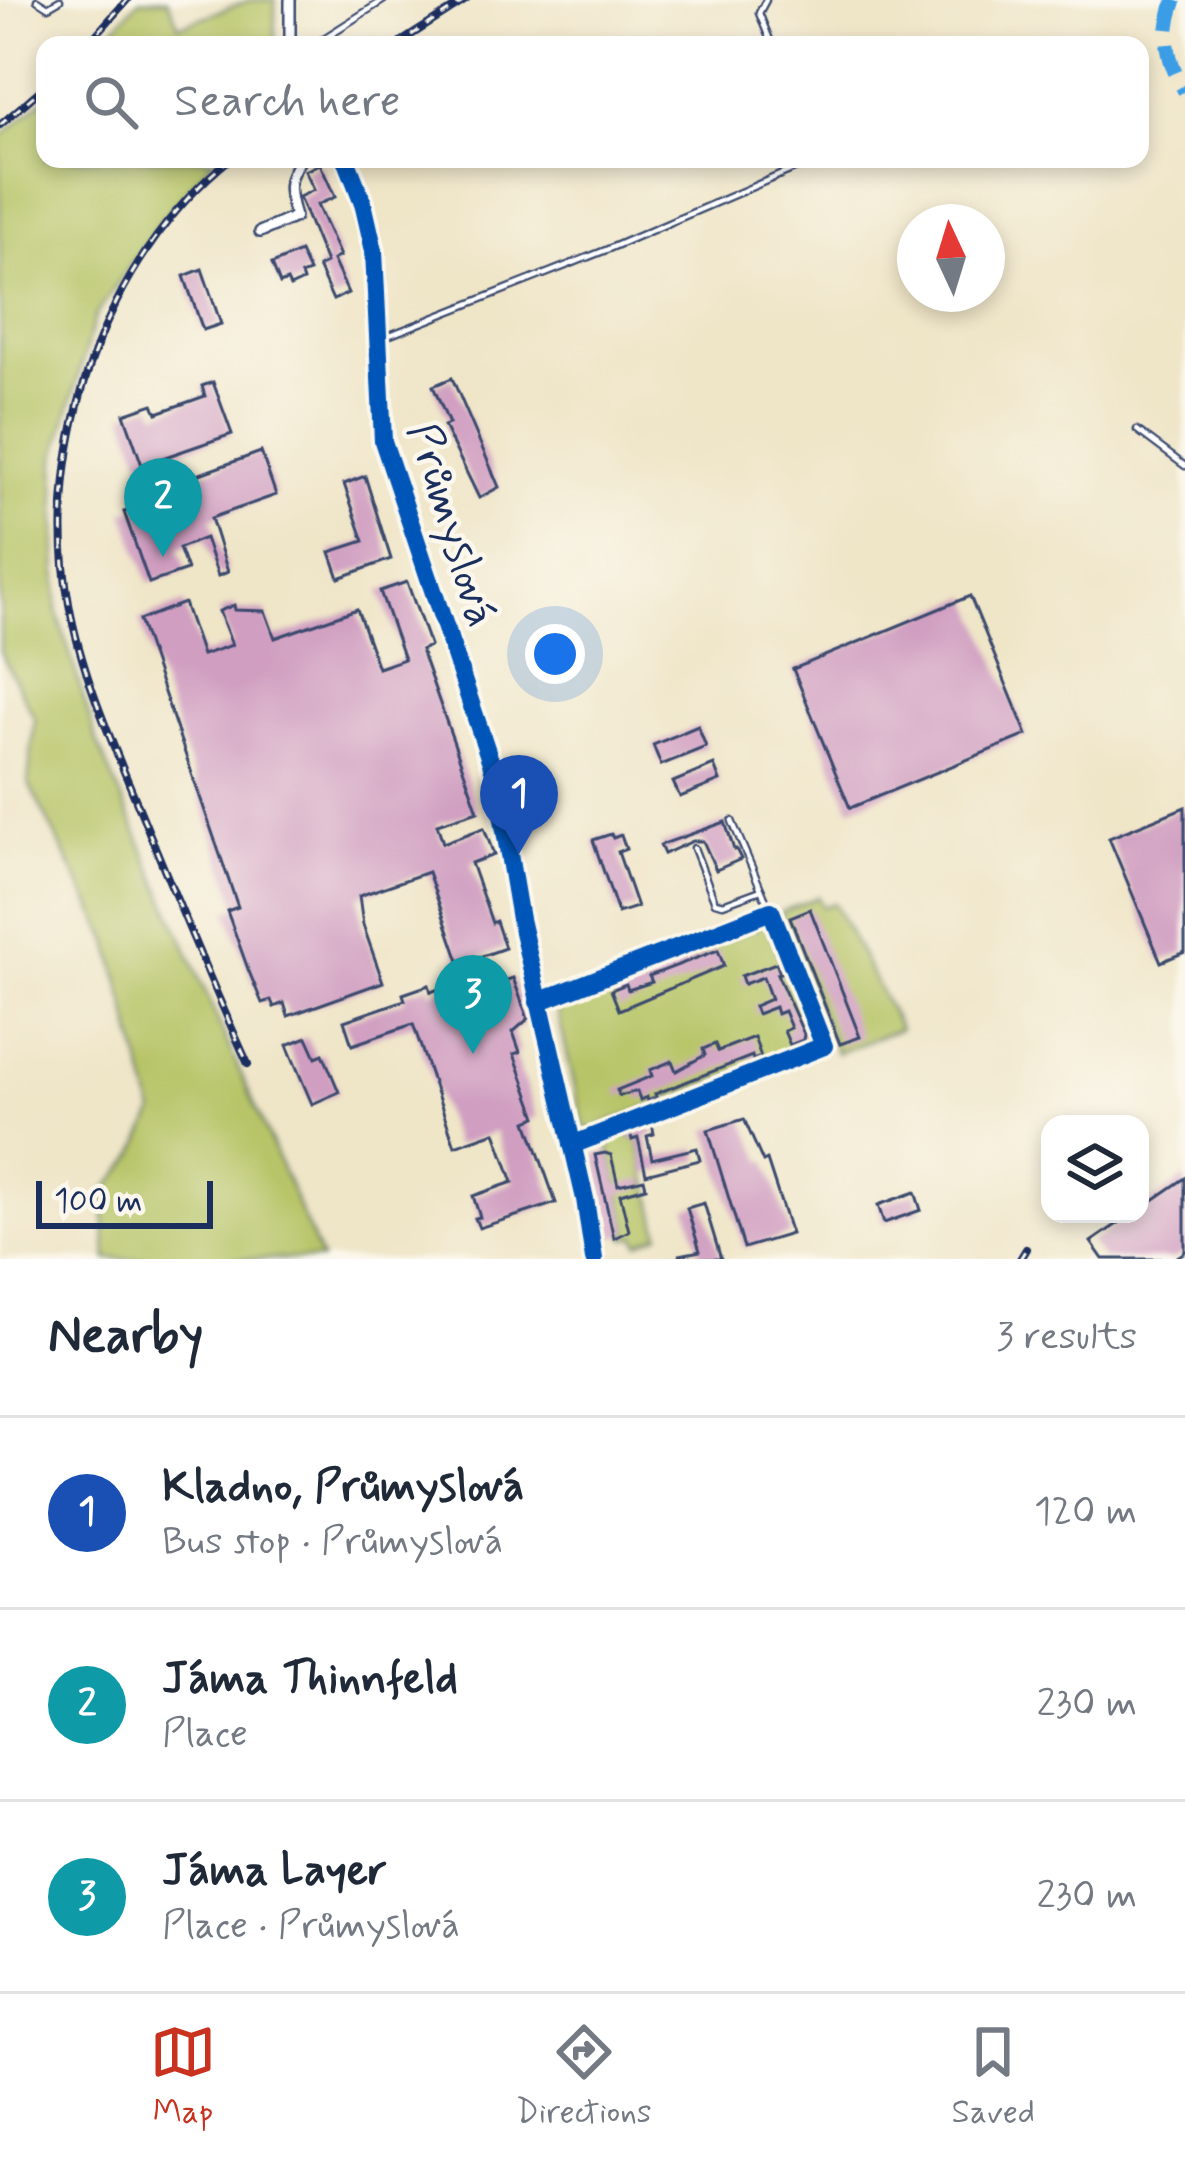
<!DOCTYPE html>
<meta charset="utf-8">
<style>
:root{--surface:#fff;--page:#f6f6f7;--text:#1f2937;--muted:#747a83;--line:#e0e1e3;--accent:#c8321e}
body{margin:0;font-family:Mynerve,sans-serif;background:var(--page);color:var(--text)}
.controls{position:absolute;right:36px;bottom:36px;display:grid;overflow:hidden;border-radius:24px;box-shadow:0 6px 18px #0003}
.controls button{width:108px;height:108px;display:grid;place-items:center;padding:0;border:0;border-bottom:3px solid var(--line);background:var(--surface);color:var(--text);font:60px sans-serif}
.compass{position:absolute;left:897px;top:204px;width:108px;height:108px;border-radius:50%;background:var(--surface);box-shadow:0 6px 18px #0003;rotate:356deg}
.scale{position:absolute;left:36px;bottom:30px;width:177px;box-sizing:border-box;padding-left:12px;border:6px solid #1b2f5e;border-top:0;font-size:33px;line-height:42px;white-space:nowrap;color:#1b2f5e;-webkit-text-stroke:9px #fbf7ec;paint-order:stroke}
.you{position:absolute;left:555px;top:654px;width:42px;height:42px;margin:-30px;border:9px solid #fff;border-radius:50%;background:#1a73e8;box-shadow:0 0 0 18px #1a73e833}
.badge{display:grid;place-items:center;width:78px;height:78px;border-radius:50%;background:var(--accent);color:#fff;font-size:39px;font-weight:700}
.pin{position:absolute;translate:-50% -99px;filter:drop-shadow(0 3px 6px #0008)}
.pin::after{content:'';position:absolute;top:63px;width:42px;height:36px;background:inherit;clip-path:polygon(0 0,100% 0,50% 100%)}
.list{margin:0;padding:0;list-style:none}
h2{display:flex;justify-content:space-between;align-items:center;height:156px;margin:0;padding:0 48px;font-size:51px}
h2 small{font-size:39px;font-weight:400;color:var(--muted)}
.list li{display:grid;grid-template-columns:78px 1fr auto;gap:36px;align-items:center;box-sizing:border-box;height:192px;padding:0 48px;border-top:3px solid var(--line)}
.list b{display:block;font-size:45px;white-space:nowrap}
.list p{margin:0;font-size:39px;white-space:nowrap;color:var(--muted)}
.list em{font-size:39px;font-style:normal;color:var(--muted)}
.icon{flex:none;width:66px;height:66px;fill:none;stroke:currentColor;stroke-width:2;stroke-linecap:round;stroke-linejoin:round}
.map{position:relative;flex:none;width:1185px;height:1259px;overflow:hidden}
.search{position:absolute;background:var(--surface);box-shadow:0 6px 18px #0003;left:36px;right:36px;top:36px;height:132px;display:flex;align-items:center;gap:30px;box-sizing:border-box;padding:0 42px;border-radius:24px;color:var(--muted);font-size:45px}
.sheet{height:732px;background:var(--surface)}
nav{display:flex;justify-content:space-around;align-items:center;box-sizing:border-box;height:168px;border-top:3px solid var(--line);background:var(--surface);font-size:33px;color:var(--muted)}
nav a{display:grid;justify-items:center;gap:6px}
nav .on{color:var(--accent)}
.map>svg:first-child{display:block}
.green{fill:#b7c567;stroke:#697a62;stroke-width:3}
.building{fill:#d09ec1}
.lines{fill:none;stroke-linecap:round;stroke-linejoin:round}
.lane-casing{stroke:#3b4a6e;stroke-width:9}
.street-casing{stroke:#3b4a6e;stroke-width:14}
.lane{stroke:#fff;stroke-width:4.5}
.street{stroke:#fff;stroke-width:9}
.rail-casing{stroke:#1b2f5e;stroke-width:8}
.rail{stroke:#fbf7ec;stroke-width:3;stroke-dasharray:9;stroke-linecap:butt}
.quiet{stroke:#3b9de6;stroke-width:15;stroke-dasharray:30 15;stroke-linecap:butt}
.cycleway-casing{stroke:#fbf7ec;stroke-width:26}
.cycleway{stroke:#0057b8;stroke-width:18}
.labels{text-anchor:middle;stroke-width:9;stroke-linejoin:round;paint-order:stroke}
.street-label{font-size:45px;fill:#1b2f5e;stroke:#fbf7ec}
</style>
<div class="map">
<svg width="1185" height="1259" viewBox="0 0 1185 1259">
<rect width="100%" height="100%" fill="#fbf7ec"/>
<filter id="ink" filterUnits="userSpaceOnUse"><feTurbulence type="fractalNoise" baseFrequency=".00833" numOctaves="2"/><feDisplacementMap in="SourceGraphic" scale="24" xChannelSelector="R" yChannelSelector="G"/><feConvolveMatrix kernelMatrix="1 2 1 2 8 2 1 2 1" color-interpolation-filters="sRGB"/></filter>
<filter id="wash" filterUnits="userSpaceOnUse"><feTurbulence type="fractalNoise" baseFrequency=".004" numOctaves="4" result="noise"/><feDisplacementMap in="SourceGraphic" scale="48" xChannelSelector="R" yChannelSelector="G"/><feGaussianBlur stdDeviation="2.7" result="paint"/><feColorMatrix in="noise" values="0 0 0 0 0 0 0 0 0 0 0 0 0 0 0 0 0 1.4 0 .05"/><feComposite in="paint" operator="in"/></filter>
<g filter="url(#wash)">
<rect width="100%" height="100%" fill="#efe5c7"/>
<g class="green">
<polygon points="139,0 168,0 179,26 250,0 275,0 275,45 99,45"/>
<polygon points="45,98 45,159 214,159 160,221 95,317 55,459 57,611 96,739 321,1259 107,1259 103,1193 134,1157 154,1113 109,941 28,782 35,719 0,652 0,137"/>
<polygon points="818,897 822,907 834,903 900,1029 837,1053 781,912"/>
<polygon points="767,923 810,1035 809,1043 592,1129 584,1127 556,1006"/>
<polygon points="629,1131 632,1139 638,1138 660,1234 639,1243 636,1236 626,1239 625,1235 629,1230 607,1139"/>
</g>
<g id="blocks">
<g class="building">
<polygon points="320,164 335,197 317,205 340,256 333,260 348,293 333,300 318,267 326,263 299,197 314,190 305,171"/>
<polygon points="300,252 309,272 301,275 303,281 290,287 287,281 280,284 272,264"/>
<polygon points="202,269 221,324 203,330 184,276"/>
<polygon points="452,378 499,487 479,498 444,426 449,424 433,386"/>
<polygon points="213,382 232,434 142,465 124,414 153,404 157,413 205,396 202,386"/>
<polygon points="261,452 276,495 211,518 228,572 218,576 205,538 179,548 187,570 149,583 124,512 162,499 158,489"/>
<polygon points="365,476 391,559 339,578 330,552 364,541 344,484"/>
<polygon points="407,582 430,646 421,650 478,811 437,824 443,843 484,828 494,855 471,863 492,923 496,921 505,948 460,964 428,872 359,896 363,925 383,982 288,1016 284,1003 274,1007 271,1000 262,1003 248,969 227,911 238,907 139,620 184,603 202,655 232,645 219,611 234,605 235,610 265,611 275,638 357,609 378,668 404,659 380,591"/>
<polygon points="970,596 1027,735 850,808 793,669"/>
<polygon points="698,726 706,747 661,765 653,745"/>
<polygon points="714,765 720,781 680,797 673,782"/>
<polygon points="1185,807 1185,952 1161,962 1109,838"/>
<polygon points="725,822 734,850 736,849 741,859 716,870 703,841 693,841 664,854 660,845"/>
<polygon points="611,834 613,838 621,835 626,849 618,852 637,907 618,913 593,840"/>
<polygon points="810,909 860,1037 840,1044 790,917"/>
<polygon points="718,950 724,966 619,1010 611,990 626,984 628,990 652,982 649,976"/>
<polygon points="776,963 780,973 777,974 804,1034 803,1040 790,1045 784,1031 791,1028 784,1011 777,1014 775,1007 757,1014 754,1006 771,999 763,977 744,984 741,976"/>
<polygon points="468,978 473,992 513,978 528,1019 513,1032 520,1052 514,1054 537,1117 527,1121 556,1203 479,1228 475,1218 480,1217 473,1196 513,1182 495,1132 455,1146 413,1024 352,1045 344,1021 405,1000 403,994 429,985 431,992"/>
<polygon points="307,1037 316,1057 323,1054 339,1092 312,1104 287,1045"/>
<polygon points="754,1037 761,1057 753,1060 752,1056 655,1094 656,1097 648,1101 647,1097 640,1100 637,1091 619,1096 617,1090 652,1076 650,1070 672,1061 676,1071 705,1055 703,1049 715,1044 718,1051"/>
<polygon points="744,1119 763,1162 767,1160 791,1234 744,1248 708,1130"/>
<polygon points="652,1123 654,1134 647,1136 652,1159 697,1148 700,1160 646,1174 638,1138 632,1140 630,1132"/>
<polygon points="605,1153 611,1155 618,1185 644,1179 646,1187 620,1194 629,1231 614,1238 595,1155"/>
<polygon points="1185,1178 1185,1252 1174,1259 1103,1259 1091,1242 1132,1214 1140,1214 1140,1209"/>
<polygon points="915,1192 921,1210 884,1223 878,1205"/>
<polygon points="704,1203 721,1259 681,1259 680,1255 700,1251 687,1208"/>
</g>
</g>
</g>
<g filter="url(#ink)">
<use href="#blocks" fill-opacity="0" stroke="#3b4a6e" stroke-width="3"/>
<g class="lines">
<defs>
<g id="lane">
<polyline points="37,0 48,7 60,0"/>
<polyline points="766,0 759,13 772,45"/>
<polyline points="313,45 384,0"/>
<polyline points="380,339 606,250 817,159"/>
<polyline points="1137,430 1185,466"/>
<polyline points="732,821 770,910"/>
<polyline points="694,848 715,902 723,904 761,890"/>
</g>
<g id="street">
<polyline points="290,45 290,0"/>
<polyline points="346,159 363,203 374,251 383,441 496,778 520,919 585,1199 594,1259"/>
<path d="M260 232 295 217C288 192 285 180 301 159"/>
<polyline points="538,1002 771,911 824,1046 572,1145"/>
</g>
</defs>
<use href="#lane" class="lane-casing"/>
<use href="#street" class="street-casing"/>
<use href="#lane" class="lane"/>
<use href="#street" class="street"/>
<defs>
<g id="rail">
<polyline points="87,45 127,0"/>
<polyline points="396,45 466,0"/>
<polyline points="0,125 45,86"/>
<path d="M230 159C104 260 41 446 69 604 81 672 111 740 137 803 173 891 209 978 248 1064"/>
<polyline points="1020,1259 1026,1249"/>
</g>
</defs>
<use href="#rail" class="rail-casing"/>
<use href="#rail" class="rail"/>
<path class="quiet" d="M1175 0C1162 35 1166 59 1185 91"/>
<defs>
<g id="cycleway">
<polyline points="346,159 363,203 374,251 383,441 496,778 520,919 585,1199 594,1259"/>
<polyline points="538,1002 771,911 824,1046 572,1145"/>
</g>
</defs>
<use href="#cycleway" class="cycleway-casing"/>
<use href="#cycleway" class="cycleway"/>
</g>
</g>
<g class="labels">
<g class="street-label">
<text transform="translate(454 524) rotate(73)" y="16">Průmyslová</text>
</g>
</g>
</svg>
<div class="controls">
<button><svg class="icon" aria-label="layers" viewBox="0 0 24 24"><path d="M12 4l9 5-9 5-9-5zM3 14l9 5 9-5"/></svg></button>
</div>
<svg class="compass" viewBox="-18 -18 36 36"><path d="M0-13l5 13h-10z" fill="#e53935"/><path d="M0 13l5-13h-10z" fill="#747a83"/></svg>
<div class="scale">100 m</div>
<div class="you"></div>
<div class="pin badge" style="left:519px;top:854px;background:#1a4fb4">1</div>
<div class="pin badge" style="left:163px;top:557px;background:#0f9aa8">2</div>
<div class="pin badge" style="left:473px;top:1054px;background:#0f9aa8">3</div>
<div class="search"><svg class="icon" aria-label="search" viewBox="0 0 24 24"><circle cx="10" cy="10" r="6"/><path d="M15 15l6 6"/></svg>Search here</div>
</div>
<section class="sheet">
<h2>Nearby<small>3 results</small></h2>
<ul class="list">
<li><span class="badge" style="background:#1a4fb4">1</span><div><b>Kladno, Průmyslová</b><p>Bus stop · Průmyslová</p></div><em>120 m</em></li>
<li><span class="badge" style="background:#0f9aa8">2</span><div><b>Jáma Thinnfeld</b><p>Place</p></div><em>230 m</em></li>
<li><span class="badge" style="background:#0f9aa8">3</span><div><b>Jáma Layer</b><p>Place · Průmyslová</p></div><em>230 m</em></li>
</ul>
</section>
<nav>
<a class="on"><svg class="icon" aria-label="map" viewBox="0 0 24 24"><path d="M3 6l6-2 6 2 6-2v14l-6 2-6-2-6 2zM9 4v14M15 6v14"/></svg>Map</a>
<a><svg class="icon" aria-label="directions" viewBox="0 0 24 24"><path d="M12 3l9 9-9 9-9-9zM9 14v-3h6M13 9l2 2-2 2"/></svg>Directions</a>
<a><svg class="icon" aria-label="saved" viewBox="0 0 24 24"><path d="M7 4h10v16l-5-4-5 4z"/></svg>Saved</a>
</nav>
